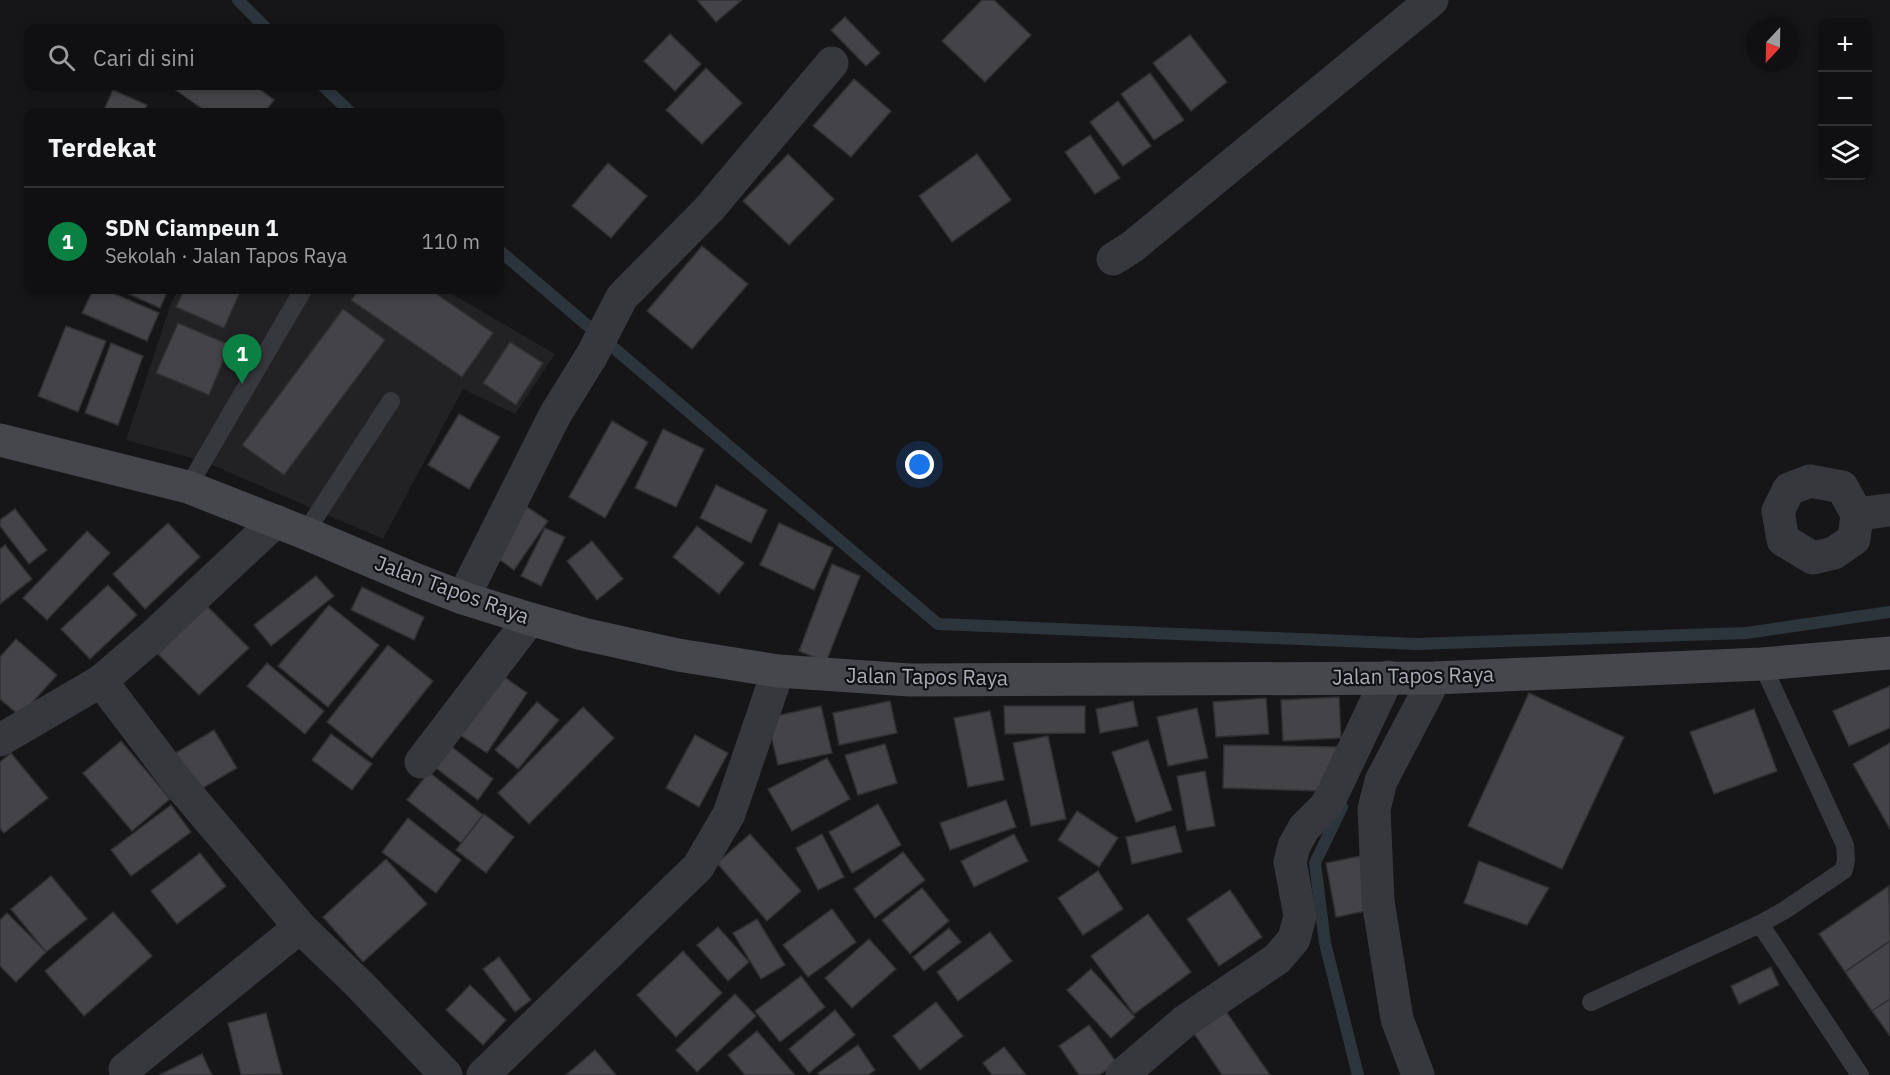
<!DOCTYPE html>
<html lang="id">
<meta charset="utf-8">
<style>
:root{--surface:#101012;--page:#19191b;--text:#f1f3f6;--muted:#9c9d9f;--line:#303032;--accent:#0b8043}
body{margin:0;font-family:"IBM Plex Sans",sans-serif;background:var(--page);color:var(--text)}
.controls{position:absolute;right:18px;top:18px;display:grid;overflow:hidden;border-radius:12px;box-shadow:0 3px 9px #0003}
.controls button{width:54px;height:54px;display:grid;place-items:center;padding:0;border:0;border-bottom:2px solid var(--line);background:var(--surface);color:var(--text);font:30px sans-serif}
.compass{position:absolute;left:1746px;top:18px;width:54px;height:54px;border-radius:50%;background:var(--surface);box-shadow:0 3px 9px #0003;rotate:202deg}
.you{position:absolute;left:920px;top:465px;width:21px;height:21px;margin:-15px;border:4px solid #fff;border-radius:50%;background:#1a73e8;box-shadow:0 0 0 9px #1a73e833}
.badge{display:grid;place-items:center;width:39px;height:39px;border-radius:50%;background:var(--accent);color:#fff;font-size:20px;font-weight:700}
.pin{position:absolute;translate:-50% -50px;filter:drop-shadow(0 2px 3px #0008)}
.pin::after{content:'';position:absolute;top:32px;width:21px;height:18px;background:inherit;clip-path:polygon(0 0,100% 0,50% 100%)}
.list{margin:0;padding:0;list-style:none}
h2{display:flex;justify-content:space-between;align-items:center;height:78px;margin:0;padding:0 24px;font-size:26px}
h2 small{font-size:20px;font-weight:400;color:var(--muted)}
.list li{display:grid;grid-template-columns:39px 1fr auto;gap:18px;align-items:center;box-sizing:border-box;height:108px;padding:0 24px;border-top:2px solid var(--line)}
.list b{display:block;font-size:22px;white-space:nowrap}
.list p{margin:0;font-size:20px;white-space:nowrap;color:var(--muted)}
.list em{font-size:20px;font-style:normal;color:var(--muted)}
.icon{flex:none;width:33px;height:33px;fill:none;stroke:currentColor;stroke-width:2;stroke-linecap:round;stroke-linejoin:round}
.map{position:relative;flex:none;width:1890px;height:1075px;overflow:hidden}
.search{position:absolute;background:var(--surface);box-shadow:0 3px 9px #0003;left:24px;top:24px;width:480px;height:66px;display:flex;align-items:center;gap:15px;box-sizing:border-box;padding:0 21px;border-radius:12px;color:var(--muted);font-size:22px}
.panel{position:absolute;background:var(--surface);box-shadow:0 3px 9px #0003;left:24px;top:108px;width:480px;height:186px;border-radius:12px}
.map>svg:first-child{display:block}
.built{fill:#222225;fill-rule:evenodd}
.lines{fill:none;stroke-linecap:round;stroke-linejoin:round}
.stream{stroke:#2d353c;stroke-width:12}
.building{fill:#434348;stroke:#303034;stroke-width:1.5}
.lane{stroke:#37383d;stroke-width:18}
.street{stroke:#37383d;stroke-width:33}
.secondary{stroke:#46474d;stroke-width:33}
.labels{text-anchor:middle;stroke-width:4.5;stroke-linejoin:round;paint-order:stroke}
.street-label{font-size:21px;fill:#a9adb8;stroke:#111113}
</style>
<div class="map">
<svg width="1890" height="1075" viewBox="0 0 1890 1075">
<rect width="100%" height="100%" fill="#161618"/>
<path class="built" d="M178 290H184L177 307 224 328 241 290H359L352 301 462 377 493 333 431 290H445L555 354 515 414 463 389 383 539 203 461 126 440 171 303ZM343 310 385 341 283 475 242 444ZM178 323 230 345 209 395 157 373ZM510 342 543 363 516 405 483 382Z"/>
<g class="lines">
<g class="stream">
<polyline points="238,0 266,28"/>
<polyline points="323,86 350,112"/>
<polyline points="500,251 938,624 1417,644 1746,633 1890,612"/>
<polyline points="1342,807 1315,863 1325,943 1358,1075"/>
</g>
</g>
<g class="building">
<polygon points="697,0 742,0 716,22"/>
<polygon points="982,0 994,0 1031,35 985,82 942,41"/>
<polygon points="845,17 880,53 866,66 831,30"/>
<polygon points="670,34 701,64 675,91 644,61"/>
<polygon points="1190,35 1227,82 1191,111 1153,63"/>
<polygon points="706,68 742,103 702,144 666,110"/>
<polygon points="1150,73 1184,120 1154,140 1121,94"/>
<polygon points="854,79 891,111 851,157 813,126"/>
<polygon points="170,86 255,86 274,100 265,112 207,112"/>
<polygon points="113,90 147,105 144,112 103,112"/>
<polygon points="1118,101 1151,146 1123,166 1090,122"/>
<polygon points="1090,135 1120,178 1095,194 1065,152"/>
<polygon points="788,154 834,199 789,245 743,201"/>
<polygon points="977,154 1011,200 952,242 919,196"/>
<polygon points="608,163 647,196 611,238 572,206"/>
<polygon points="702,246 748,284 692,349 647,311"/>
<polygon points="93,290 106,290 159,313 147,341 82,313"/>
<polygon points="120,290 168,290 160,308"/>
<polygon points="184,290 241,290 224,328 176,307"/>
<polygon points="359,290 431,290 493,333 462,377 351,300"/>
<polygon points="343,309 385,340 284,475 242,445"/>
<polygon points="178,323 230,345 209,395 156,373"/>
<polygon points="66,326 106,341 78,412 38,396"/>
<polygon points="510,342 543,363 516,405 483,383"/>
<polygon points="111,343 143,356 118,425 85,413"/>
<polygon points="459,414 500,437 469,489 428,465"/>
<polygon points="612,421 648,442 605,518 569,497"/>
<polygon points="663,429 704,449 676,507 635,488"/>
<polygon points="716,485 767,510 751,543 700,518"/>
<polygon points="527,507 548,521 514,570 493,555"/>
<polygon points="15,509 47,550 29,564 0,526 0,520"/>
<polygon points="168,523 200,557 145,609 113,574"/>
<polygon points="779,523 833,548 814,590 760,565"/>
<polygon points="697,526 744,563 719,594 673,557"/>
<polygon points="545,528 565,537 541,586 521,576"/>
<polygon points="87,531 110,553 47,620 23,598"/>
<polygon points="592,541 623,579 597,600 567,561"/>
<polygon points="5,545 32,579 0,604 0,549"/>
<polygon points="832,564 860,576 826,662 799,651"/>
<polygon points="316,576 334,596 271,646 254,625"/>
<polygon points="108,585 137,615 90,659 61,629"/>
<polygon points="362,587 424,617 414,640 351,610"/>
<polygon points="329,605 379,645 328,707 278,666"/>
<polygon points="207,606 249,648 199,695 158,654"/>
<polygon points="16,639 57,675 20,716 0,699 0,657"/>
<polygon points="388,645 433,681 372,758 327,722"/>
<polygon points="267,663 324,711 305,734 247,686"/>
<polygon points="500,674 527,693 487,753 460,735"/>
<polygon points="1890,686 1890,728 1849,746 1833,711"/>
<polygon points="1529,693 1624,737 1562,869 1468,826"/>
<polygon points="1339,697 1341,738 1283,741 1281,700"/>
<polygon points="1266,698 1269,734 1216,737 1213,702"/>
<polygon points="890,701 897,733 839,745 833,713"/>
<polygon points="1133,701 1138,726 1100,733 1096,709"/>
<polygon points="537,702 559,720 518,769 495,750"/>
<polygon points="821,706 832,753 778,765 767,718"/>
<polygon points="1004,706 1085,706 1085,733 1005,734"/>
<polygon points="583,707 614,738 529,824 498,793"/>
<polygon points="1197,708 1208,758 1168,766 1157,717"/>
<polygon points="1754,709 1777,771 1714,794 1690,732"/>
<polygon points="990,711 1004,780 968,787 954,718"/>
<polygon points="214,730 237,768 196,792 174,754"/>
<polygon points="331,734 372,764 352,790 312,760"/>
<polygon points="695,735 728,753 699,807 666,788"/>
<polygon points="1048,736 1066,819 1031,826 1013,743"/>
<polygon points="1148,740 1172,810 1136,822 1112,752"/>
<polygon points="121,741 170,799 132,831 83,773"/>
<polygon points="1890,743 1890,829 1853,764"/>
<polygon points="885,744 897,783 858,795 845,755"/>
<polygon points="1224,745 1340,747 1320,791 1223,788"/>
<polygon points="452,747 493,779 478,800 436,768"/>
<polygon points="11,753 48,798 4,833 0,828 0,762"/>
<polygon points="827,758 850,799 792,831 768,789"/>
<polygon points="1205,771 1215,826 1187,831 1177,776"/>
<polygon points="429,772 483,815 461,843 407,800"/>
<polygon points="1006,800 1016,827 950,850 940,823"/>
<polygon points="878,804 901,845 852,873 829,832"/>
<polygon points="171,805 191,832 131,876 111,850"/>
<polygon points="1077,811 1118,838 1099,867 1058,840"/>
<polygon points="484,814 514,837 486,873 456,850"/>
<polygon points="408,818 461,860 436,893 382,852"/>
<polygon points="1175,826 1182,852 1132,864 1126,837"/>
<polygon points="750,834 801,891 767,921 717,863"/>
<polygon points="822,834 844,877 818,890 796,848"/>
<polygon points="1014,834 1028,861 974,887 961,861"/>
<polygon points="903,852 925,880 875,918 854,889"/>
<polygon points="200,853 226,886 177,924 151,891"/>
<polygon points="1361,856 1371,910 1336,917 1326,863"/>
<polygon points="386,859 427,904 363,962 323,917"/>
<polygon points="1479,861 1549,888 1527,925 1464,903"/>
<polygon points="1098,871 1123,909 1083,935 1058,898"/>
<polygon points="51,876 87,919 46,952 11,909"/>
<polygon points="1889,886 1890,941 1845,972 1819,934"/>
<polygon points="922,888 949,921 910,954 882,920"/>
<polygon points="1230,890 1262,937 1219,966 1187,919"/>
<polygon points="832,909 856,942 808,977 783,945"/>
<polygon points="113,912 152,956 84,1016 45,971"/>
<polygon points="7,913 46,952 16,982 0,966 0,920"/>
<polygon points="1148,914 1191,972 1134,1014 1091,956"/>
<polygon points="757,919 785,965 761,979 733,933"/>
<polygon points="718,927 749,962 728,981 697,945"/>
<polygon points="949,928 961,942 924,971 913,957"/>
<polygon points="990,932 1012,961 958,1001 937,972"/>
<polygon points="869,939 896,969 852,1008 825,978"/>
<polygon points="1890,941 1890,999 1872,1011 1845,972"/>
<polygon points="683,951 722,993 676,1037 637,995"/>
<polygon points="499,957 531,1000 515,1012 483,969"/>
<polygon points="1771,967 1779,985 1739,1004 1731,986"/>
<polygon points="1091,969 1135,1017 1111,1038 1067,990"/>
<polygon points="801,976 825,1007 780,1042 755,1011"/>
<polygon points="470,985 506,1020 483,1045 446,1010"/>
<polygon points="735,994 756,1016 697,1072 676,1050"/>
<polygon points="1890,999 1890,1036 1872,1011"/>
<polygon points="936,1002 963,1036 920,1070 893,1036"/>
<polygon points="835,1010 855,1035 809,1073 789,1049"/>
<polygon points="1225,1010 1270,1075 1222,1075 1193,1032"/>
<polygon points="266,1013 282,1074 241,1075 228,1023"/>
<polygon points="1089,1025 1117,1063 1099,1075 1079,1075 1059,1046"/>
<polygon points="757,1031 795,1075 745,1075 728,1055"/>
<polygon points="858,1045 875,1070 868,1075 820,1075 818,1073"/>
<polygon points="1004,1047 1026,1075 992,1075 983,1063"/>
<polygon points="595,1050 616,1075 566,1075"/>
<polygon points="202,1054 212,1075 159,1075"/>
</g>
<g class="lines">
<g class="lane">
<polyline points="188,487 303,290"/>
<polyline points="305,533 391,401"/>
<polyline points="1760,924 1860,1075"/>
<polyline points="1591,1002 1760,924 1785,910 1844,870 1846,859 1845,845 1762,664"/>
</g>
<g class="street">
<polyline points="1113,259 1132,247 1432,0"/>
<polygon points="1810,481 1842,487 1857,514 1854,539 1834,553 1813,558 1783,540 1778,511 1789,489"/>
<polyline points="1857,514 1890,510"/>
<polyline points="463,598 555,415 592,355 622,297 709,209 832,63"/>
<polyline points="101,681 180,785 300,927 359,984 446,1075"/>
<polyline points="0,740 101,681 151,638 276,521"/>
<polyline points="421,762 530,619"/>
<polyline points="125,1069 300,927"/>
<polyline points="483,1075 698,867 729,814 778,671"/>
<polyline points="1122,1075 1185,1021 1277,959 1294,939 1300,916 1290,862 1294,846 1304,828 1325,807 1332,795 1388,677"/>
<polyline points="1418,1075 1397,1019 1378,901 1374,809 1381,781 1435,678"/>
</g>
<polyline class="secondary" points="0,440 188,487 305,533 414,579 463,598 530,619 583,634 678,655 778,671 910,680 1435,678 1762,664 1890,653"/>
</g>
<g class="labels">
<g class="street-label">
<text transform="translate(452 590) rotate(20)" y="7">Jalan Tapos Raya</text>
<text transform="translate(1413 676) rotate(-1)" y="7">Jalan Tapos Raya</text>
<text transform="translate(927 677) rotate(1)" y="7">Jalan Tapos Raya</text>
</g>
</g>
</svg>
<div class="controls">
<button>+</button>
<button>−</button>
<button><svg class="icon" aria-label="layers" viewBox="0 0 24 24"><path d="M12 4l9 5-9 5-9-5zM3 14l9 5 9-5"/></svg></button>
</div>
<svg class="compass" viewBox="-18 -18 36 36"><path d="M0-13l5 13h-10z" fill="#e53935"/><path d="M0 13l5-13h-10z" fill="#9c9d9f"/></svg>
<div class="you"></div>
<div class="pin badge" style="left:242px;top:384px">1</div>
<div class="search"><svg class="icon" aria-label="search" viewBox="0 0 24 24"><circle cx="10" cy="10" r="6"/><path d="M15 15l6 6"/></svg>Cari di sini</div>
<section class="panel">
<h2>Terdekat<small></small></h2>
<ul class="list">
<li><span class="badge">1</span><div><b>SDN Ciampeun 1</b><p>Sekolah · Jalan Tapos Raya</p></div><em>110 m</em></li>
</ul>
</section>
</div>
